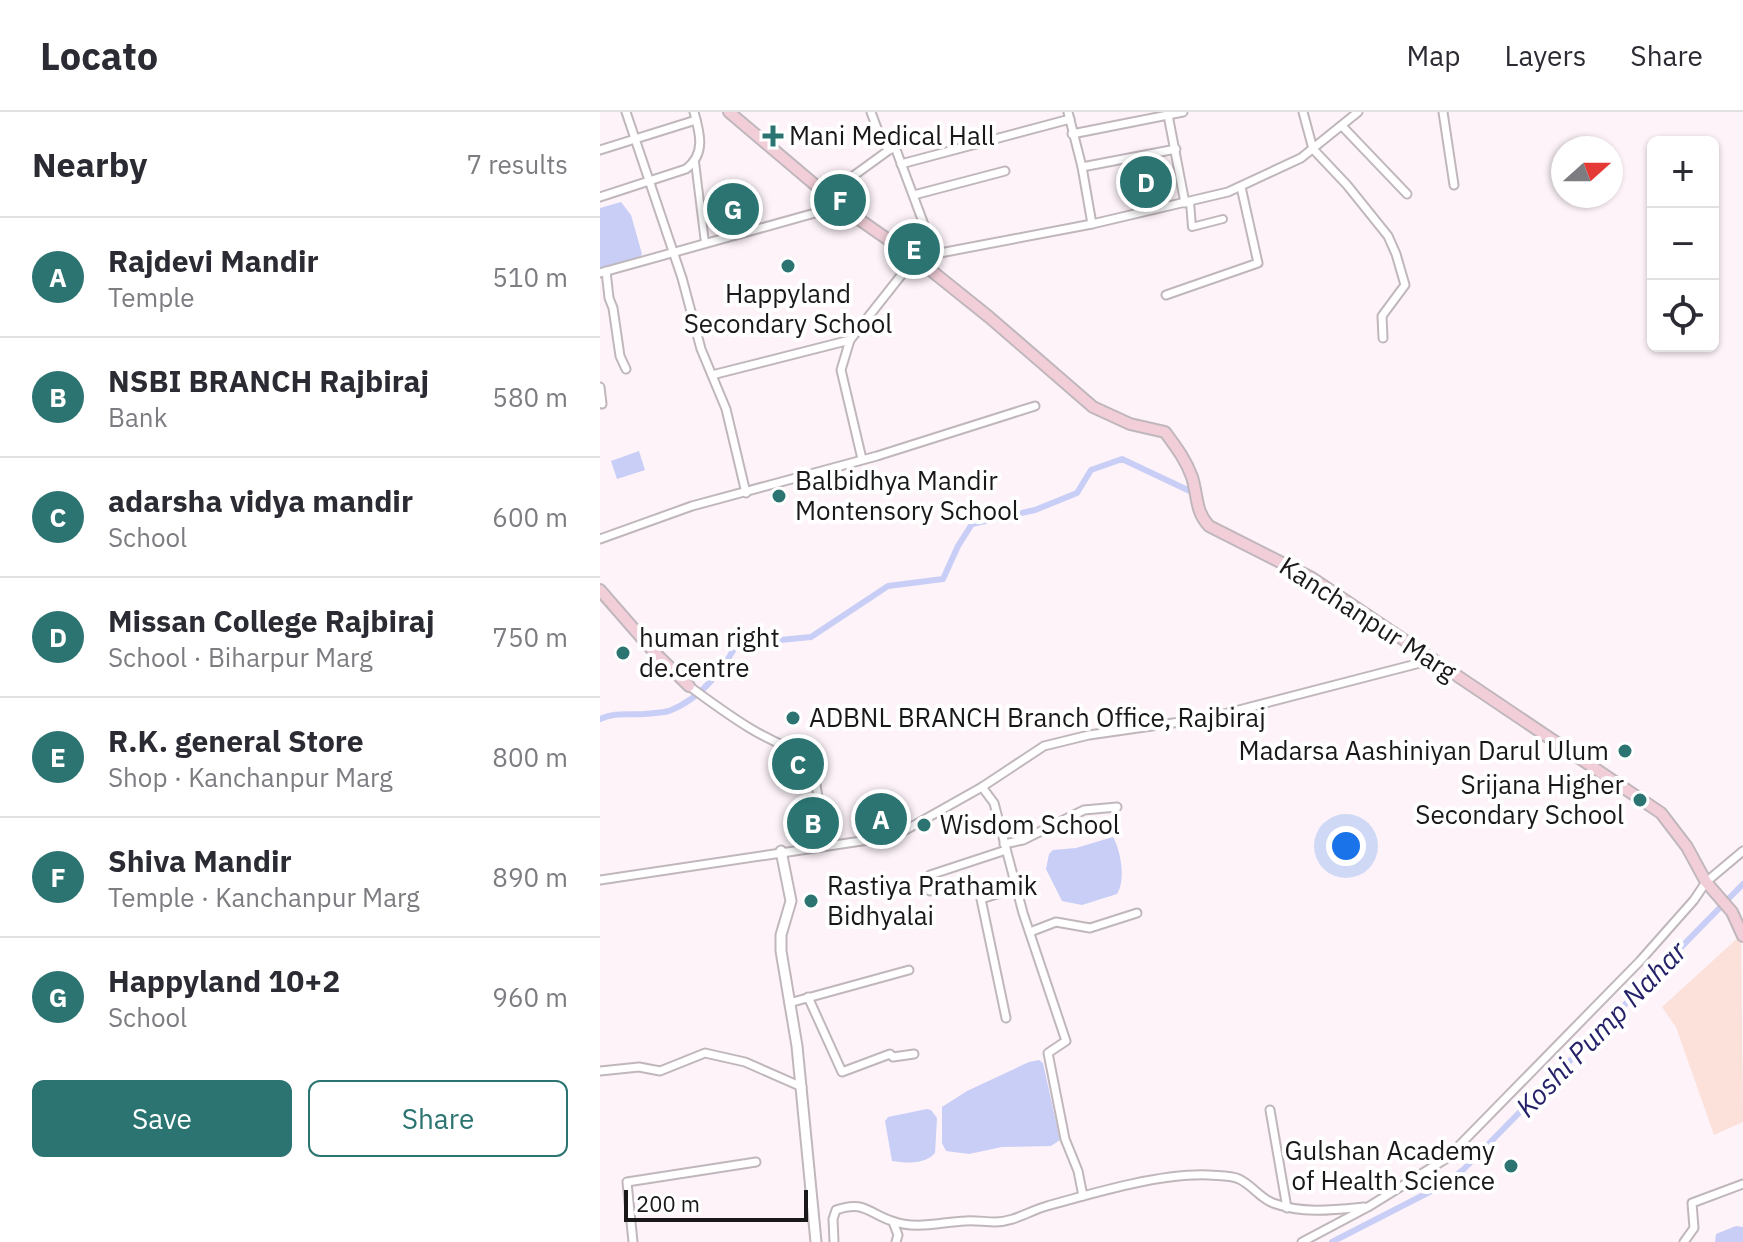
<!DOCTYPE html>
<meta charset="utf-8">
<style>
:root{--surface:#fff;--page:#f7f7f7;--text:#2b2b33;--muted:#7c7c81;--line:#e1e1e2;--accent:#2b7471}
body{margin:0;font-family:"IBM Plex Sans",sans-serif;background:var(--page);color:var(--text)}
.controls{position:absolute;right:24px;top:24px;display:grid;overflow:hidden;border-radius:12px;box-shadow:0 2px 6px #0004}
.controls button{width:72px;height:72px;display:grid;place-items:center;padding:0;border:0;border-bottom:2px solid var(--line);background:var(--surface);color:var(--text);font:40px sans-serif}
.compass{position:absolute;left:951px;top:24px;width:72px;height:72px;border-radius:50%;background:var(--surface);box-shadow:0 2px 6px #0004;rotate:69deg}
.scale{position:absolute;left:24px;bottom:20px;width:184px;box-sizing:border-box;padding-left:8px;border:4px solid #1b181a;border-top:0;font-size:22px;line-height:28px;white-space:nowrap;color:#1b181a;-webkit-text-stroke:6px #fff;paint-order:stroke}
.you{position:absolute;left:746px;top:734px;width:28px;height:28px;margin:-20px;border:6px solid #fff;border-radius:50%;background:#1a73e8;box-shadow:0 0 0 12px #1a73e833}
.badge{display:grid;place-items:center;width:52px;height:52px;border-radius:50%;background:var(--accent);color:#fff;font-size:26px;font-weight:700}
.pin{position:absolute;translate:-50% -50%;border:4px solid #fff;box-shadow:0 2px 8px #0006}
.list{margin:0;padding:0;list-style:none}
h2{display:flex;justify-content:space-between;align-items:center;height:104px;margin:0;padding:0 32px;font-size:34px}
h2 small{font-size:26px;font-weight:400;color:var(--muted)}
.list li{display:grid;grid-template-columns:52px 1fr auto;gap:24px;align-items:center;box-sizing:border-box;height:120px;padding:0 32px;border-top:2px solid var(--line)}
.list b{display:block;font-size:30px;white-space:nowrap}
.list p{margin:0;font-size:26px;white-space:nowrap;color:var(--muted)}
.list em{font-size:26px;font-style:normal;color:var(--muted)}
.actions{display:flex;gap:16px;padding:24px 32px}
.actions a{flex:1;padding:18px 0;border:2px solid var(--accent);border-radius:12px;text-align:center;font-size:28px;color:var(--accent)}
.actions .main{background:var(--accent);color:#fff}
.icon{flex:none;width:44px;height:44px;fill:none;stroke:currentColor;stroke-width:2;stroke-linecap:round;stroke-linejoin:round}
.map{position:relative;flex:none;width:1143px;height:1130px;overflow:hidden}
header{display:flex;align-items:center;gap:48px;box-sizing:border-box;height:112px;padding:0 40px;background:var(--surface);border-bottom:2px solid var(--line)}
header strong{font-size:38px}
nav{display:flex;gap:44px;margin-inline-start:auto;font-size:28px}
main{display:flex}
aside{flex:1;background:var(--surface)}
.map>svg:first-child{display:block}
.green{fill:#fce1da}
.water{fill:#c8cef5}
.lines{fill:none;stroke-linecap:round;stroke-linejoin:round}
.canal{stroke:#c8cef5;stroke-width:6}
.pedestrian-casing{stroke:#c0b7bd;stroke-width:10}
.minor-casing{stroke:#c0b7bd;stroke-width:11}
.tertiary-casing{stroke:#c0b7bd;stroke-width:13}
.secondary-casing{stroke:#c0b7bd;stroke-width:14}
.pedestrian{stroke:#fff;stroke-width:6}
.minor{stroke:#fff;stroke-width:7}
.tertiary{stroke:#fff;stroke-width:9}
.secondary{stroke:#f2cfd8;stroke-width:10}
.poi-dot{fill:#2b7471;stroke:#fff;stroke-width:3}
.labels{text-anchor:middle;stroke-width:8;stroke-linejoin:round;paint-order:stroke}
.poi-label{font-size:26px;fill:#1b181a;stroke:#fff;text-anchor:start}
.street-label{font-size:26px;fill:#1b181a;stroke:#fff}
.water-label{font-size:28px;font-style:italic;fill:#25226a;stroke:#fff}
</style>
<header>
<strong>Locato</strong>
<nav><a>Map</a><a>Layers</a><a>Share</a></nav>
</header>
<main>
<aside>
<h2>Nearby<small>7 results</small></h2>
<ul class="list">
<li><span class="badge">A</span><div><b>Rajdevi Mandir</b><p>Temple</p></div><em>510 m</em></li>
<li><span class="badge">B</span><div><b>NSBI BRANCH Rajbiraj</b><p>Bank</p></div><em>580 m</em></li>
<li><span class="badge">C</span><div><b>adarsha vidya mandir</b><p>School</p></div><em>600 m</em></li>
<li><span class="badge">D</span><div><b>Missan College Rajbiraj</b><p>School · Biharpur Marg</p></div><em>750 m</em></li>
<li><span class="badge">E</span><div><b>R.K. general Store</b><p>Shop · Kanchanpur Marg</p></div><em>800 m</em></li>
<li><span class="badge">F</span><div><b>Shiva Mandir</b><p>Temple · Kanchanpur Marg</p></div><em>890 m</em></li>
<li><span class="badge">G</span><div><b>Happyland 10+2</b><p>School</p></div><em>960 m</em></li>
</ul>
<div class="actions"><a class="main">Save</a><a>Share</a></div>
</aside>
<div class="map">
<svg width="1143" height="1130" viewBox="0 0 1143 1130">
<rect width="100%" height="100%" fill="#fdf3f9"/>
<polygon class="green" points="1141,823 1143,1010 1114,1023 1076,915 1062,895"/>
<g class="water">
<polygon points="21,90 31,103 42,142 40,145 0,157 0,96"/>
<polygon points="39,339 45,358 17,367 11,349"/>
<path d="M513 725C521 739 526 769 517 782L482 793 462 789 446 757 449 742 453 738 476 736Z"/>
<polygon points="439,948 443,951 460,1028 451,1034 402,1035 369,1042 346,1039 342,1031 342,995 367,979 429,950"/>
<path d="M327 997 331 998 337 1006 335 1041C324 1053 306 1051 292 1049L285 1009 288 1005Z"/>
<polygon points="1136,1114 1143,1115 1143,1130 1115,1130 1116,1122"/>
</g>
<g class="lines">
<g class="canal">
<path d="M0 607C14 600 29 603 44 602 51 601 61 601 69 599 103 586 127 553 142 522L162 519 180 528 211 525 288 474 343 467 358 434 372 412 435 398 477 381 491 358 522 347 594 381"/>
<polyline points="732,1130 845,1072 864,1057 1143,772"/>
</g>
<defs>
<g id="pedestrian">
<polyline points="95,50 105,131"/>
<polyline points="590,90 592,115 623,107"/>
</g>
<g id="minor">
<polyline points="26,0 82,166 101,237 126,297 146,381"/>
<polyline points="271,0 282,30 289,38 295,35 335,142"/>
<polyline points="468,0 482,55 492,112"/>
<polyline points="703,0 713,37 747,73 788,124 796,142 805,173 782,204 783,226"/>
<polyline points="843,0 854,73"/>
<polyline points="568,3 585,91"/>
<polyline points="742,14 807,82"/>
<polyline points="472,22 583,0"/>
<polyline points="0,38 96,8"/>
<polyline points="301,52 470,7"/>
<polyline points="482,55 576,37"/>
<polyline points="227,83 289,38"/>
<polyline points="314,83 405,59"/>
<path d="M0 85 86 57C106 42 100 21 94 0"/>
<polyline points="323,152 335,142 492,112 628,80 701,46 758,0"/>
<polyline points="6,159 9,186 13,196 20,244 26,257"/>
<polyline points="0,161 240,94"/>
<polyline points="566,183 658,151 641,75"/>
<polyline points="112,263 250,228"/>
<polyline points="0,275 2,292"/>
<polyline points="262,347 241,258 250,228 314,147"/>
<polyline points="0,427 92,394 277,344 435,294"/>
<path d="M89 574C126 601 165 631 211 643L226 733"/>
<polyline points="382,675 394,691 423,801 466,929 448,941 465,1027 478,1059 483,1084"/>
<polyline points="404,732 423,728 484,698 517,695"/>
<polyline points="0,768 295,724 382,675 444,634 489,623 608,606 820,551 829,545"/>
<polyline points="330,779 327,768 330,763 406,738"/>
<polyline points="430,820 456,810 490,816 537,801"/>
<polyline points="208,885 242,960 290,942 293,945 314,942"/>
<polyline points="189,891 309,858"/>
<polyline points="406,906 381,787 416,776"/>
<polyline points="0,959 39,955 60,959 105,941 145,950 202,975"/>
<polyline points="670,998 687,1096"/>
<polyline points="293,1110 298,1123 296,1130"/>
<polyline points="33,1130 27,1070 156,1050"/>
<path d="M234 1130 233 1107 236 1098C264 1088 268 1101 292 1109 316 1118 341 1110 365 1109 375 1108 385 1110 395 1110 414 1110 429 1099 447 1094 493 1081 561 1061 609 1063 618 1064 630 1063 639 1067 652 1073 660 1086 673 1091 702 1102 734 1098 764 1095"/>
<polyline points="702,1130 768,1095 847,1046 1040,849 1094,788 1106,770 1143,739"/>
<polyline points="1084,1130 1094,1116 1092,1091 1143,1072"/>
</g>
<polyline id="tertiary" points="181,739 191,789 181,823 181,839 197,934 216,1130"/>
<g id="secondary">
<path d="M129 0 240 94 323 152 389 205 493 295 530 312 565 320C576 335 586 348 592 365 598 384 595 399 609 414L712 466 1061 701 1087 735 1106 770 1132 800 1143 824"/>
<polyline points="0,478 54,540 89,574"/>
</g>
</defs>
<use href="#pedestrian" class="pedestrian-casing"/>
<use href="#minor" class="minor-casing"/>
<use href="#tertiary" class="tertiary-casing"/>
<use href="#secondary" class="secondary-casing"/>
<use href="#pedestrian" class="pedestrian"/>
<use href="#minor" class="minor"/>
<use href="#tertiary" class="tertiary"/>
<use href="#secondary" class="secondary"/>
</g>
<g class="poi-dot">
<path d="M169 12h8v8h8v8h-8v8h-8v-8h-8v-8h8z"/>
<circle cx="188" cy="154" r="8"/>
<circle cx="179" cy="384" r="8"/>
<circle cx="23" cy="541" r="8"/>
<circle cx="193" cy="606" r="8"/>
<circle cx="1025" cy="639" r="8"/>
<circle cx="1040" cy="688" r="8"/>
<circle cx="324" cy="713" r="8"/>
<circle cx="211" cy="789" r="8"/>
<circle cx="911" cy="1054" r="8"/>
</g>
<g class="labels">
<g class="poi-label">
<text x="189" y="33">Mani Medical Hall</text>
<text x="188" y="191" text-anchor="middle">Happyland<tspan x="188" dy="30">Secondary School</tspan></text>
<text x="195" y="378">Balbidhya Mandir<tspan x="195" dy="30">Montensory School</tspan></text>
<text x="39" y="535">human right<tspan x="39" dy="30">de.centre</tspan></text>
<text x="209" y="615">ADBNL BRANCH Branch Office, Rajbiraj</text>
<text x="1009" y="648" text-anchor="end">Madarsa Aashiniyan Darul Ulum</text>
<text x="1024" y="682" text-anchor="end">Srijana Higher<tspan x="1024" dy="30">Secondary School</tspan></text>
<text x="340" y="722">Wisdom School</text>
<text x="227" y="783">Rastiya Prathamik<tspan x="227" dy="30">Bidhyalai</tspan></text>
<text x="895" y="1048" text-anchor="end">Gulshan Academy<tspan x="895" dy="30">of Health Science</tspan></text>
</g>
<g class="street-label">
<text transform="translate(768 507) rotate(33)" y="9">Kanchanpur Marg</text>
</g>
<g class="water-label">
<text transform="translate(1001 917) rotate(-46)" y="10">Koshi Pump Nahar</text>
</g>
</g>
</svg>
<div class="controls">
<button>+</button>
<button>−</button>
<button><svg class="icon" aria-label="locate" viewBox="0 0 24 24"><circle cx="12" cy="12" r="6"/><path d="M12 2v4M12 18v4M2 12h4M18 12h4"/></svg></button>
</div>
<svg class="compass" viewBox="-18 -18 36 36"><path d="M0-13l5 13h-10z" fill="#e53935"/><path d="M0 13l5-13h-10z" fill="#7c7c81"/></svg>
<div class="scale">200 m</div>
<div class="you"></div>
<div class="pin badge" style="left:281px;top:707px">A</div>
<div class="pin badge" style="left:213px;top:711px">B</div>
<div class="pin badge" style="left:198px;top:652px">C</div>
<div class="pin badge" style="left:546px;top:70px">D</div>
<div class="pin badge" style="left:314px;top:137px">E</div>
<div class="pin badge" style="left:240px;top:88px">F</div>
<div class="pin badge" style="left:133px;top:97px">G</div>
</div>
</main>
